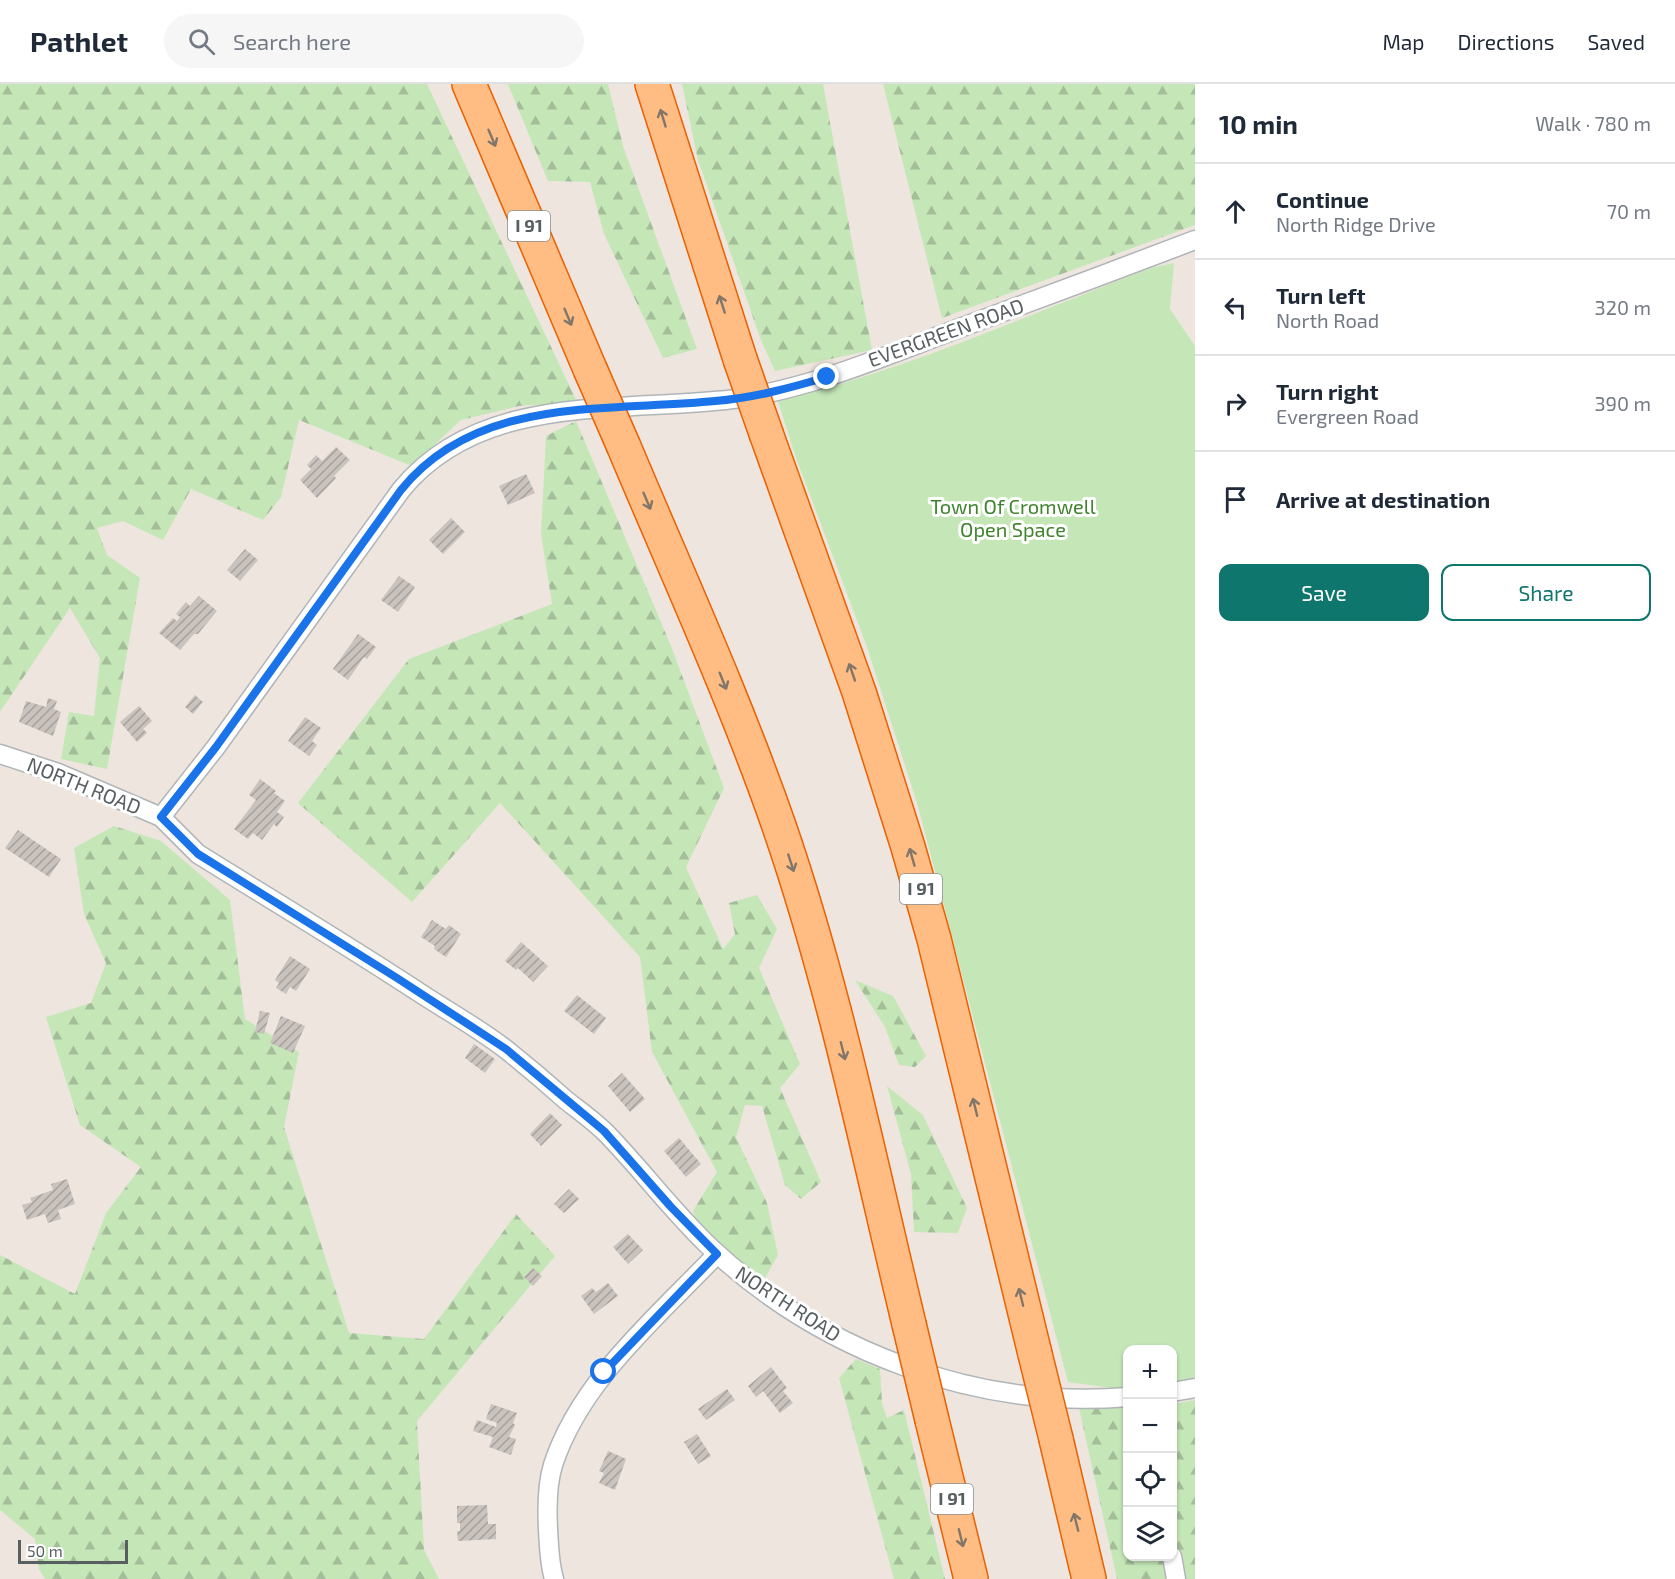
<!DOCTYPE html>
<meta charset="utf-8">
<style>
:root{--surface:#fff;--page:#f6f6f7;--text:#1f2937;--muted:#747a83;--line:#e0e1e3;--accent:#0f766e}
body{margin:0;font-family:"Exo 2",sans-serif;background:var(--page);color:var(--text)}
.controls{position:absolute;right:18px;bottom:18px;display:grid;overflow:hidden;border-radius:12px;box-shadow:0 2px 4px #0004}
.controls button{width:54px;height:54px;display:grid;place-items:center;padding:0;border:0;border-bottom:2px solid var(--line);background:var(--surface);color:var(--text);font:30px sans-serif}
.scale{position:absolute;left:18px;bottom:15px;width:110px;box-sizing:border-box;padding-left:6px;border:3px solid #585f61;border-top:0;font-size:16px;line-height:21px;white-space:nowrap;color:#585f61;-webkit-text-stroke:4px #fff;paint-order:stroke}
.stop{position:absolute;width:18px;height:18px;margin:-14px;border:4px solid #1a73e8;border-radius:50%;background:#fff}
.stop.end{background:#1a73e8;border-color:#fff;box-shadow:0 2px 6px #0008}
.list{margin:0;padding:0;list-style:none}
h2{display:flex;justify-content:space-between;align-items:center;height:78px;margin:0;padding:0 24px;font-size:26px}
h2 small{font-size:20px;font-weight:400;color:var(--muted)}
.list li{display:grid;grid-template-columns:39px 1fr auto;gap:18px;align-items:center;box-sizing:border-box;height:96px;padding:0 24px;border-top:2px solid var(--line)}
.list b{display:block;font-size:22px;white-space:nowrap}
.list p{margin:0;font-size:20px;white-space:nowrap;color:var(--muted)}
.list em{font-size:20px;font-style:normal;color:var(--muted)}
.actions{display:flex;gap:12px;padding:18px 24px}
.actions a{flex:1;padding:14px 0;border:2px solid var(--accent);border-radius:12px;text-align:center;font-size:21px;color:var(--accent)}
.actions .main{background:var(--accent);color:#fff}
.icon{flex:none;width:33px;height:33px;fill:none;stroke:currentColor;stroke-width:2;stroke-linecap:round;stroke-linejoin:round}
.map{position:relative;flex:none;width:1195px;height:1495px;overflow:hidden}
header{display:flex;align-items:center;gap:36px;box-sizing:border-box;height:84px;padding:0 30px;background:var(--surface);border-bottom:2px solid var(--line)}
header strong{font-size:28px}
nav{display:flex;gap:33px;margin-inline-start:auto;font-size:21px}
.search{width:420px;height:54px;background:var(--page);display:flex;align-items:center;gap:15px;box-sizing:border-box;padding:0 21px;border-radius:33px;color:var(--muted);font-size:22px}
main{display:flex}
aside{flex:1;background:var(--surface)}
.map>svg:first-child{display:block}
.green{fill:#c5e7b8}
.forest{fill:url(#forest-firs)}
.building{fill:url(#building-hatch)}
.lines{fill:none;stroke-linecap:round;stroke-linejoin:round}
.minor-casing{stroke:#b0b5b8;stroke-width:21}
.motorway-casing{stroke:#eb6000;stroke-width:36}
.minor{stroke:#fff;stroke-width:18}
.motorway{stroke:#ffbd83;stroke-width:33}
.motorway-bridge-casing{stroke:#eb6000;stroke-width:36;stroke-linecap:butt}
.motorway-bridge{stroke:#ffbd83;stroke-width:33}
.oneway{stroke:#82766a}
.route{stroke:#1a73e8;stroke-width:8}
.labels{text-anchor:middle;stroke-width:6;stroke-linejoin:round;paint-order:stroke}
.shield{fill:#fff;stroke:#8a8f90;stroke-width:1.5}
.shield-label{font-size:18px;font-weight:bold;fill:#585f61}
.street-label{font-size:20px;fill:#585f61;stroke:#fff}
.park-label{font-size:20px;fill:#40842d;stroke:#fff}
</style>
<header>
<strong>Pathlet</strong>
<div class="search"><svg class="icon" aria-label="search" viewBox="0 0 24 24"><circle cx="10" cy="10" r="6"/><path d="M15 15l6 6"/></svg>Search here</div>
<nav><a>Map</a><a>Directions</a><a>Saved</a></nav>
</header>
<main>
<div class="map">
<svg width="1195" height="1495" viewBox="0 0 1195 1495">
<defs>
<pattern id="forest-firs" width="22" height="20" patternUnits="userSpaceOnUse" patternTransform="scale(1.5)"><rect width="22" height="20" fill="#c5e7b8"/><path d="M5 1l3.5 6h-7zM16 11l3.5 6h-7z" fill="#a3be99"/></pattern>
<pattern id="building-hatch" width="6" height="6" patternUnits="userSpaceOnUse" patternTransform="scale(1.5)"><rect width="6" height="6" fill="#c9c2bd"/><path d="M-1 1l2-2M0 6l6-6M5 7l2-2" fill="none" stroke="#a6a19d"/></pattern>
</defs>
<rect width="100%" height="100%" fill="#ede5de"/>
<path class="green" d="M1174 179 1170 225 1195 262V1294L1173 1300 1172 1266H1128L1127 1306 1068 1298 918 722 867 563 795 371 778 317C906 286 1028 231 1151 184Z"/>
<g class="forest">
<polygon points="0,0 427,0 577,318 519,322 461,336 412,382 299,336 281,413 263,436 191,405 163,456 123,437 97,444 107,471 140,494 107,685 61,675 69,628 94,632 100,574 70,524 0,628"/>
<polygon points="508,0 608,0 623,62 697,265 663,274 604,150 590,98 548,97"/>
<polygon points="682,0 823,0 872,266 775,287 761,256 698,76"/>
<polygon points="883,0 1195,0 1195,141 942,234"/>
<polygon points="576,337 671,562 724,704 686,783 723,865 735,850 729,819 757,811 777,845 759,884 800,980 780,1004 821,1098 801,1115 785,1101 762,1022 745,1021 736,1053 767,1119 778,1171 765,1194 703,1154 693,1127 717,1088 652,968 640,873 500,719 412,818 298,719 409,575 552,520 541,450 546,352"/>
<polygon points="114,742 161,757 230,816 245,935 299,968 284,1043 349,1249 424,1255 516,1130 555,1172 417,1337 424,1466 439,1495 45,1495 39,1485 35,1455 0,1426 0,1171 75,1210 106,1129 141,1083 80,1041 46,933 91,919 106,879 84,830 74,764"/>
<polygon points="855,896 893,912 926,972 915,983 899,981 885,943"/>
<polygon points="887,1002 923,1031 967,1124 958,1149 914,1148 911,1090"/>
<polygon points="856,1275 880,1285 882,1319 887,1334 904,1326 945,1495 894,1495 839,1294"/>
<polygon points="1195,1316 1195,1495 1117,1495 1079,1324 1127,1323 1128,1472 1172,1472 1173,1320"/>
</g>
<g class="building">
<polygon points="336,363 350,376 334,392 336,394 317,414 300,396 311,385 307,381 316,371 322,377"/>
<polygon points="526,390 535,409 508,421 499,402"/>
<polygon points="451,434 465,448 443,470 429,456"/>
<polygon points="245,465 258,476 240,497 227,486"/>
<polygon points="399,492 415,503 398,528 381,516"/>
<polygon points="199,512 217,527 198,550 194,550 180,566 159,549 173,534 177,537 180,533 176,530 186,518 190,522"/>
<polygon points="358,550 376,563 367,575 364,573 348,596 333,585"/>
<polygon points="195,611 203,618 193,630 185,623"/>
<polygon points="48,614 57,617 54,625 61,628 53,652 19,638 26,617 46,623"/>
<polygon points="139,622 152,637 143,645 147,649 137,658 120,638"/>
<polygon points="305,633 321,644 312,657 317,661 309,672 288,657"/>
<polygon points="260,695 276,707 274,709 285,717 277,728 284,733 277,743 274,740 262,756 253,749 248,755 234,745 256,716 249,711"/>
<polygon points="18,746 61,775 49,793 5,764"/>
<polygon points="432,836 446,845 449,841 461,850 446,873 434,865 435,862 421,853"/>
<polygon points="521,858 548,882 533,898 518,884 516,886 505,877"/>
<polygon points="290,872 310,885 296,907 290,903 286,910 276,904 279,899 275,896"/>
<polygon points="577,911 606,934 594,950 564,927"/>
<polygon points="260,927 270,929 264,950 255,948"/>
<polygon points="281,932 305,942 293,969 270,959"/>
<polygon points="474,960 495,975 485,989 465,974"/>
<polygon points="622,989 645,1015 630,1028 608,1002"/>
<polygon points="550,1029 562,1041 541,1062 530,1050"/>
<polygon points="679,1054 701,1080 686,1093 664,1067"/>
<polygon points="67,1095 75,1120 58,1126 61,1135 48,1139 45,1130 27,1136 22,1121 32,1118 30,1114 53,1106 51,1100"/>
<polygon points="569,1105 579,1115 564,1129 554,1120"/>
<polygon points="628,1150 643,1166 628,1180 613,1163"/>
<polygon points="533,1184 542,1192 533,1202 524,1193"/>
<polygon points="608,1199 618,1212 594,1230 581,1212 592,1204 596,1208"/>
<polygon points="771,1283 787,1304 783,1307 793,1319 780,1329 763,1307 756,1313 748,1302"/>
<polygon points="727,1305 735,1316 706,1336 698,1325"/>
<polygon points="491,1320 517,1329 513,1339 515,1341 509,1353 516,1355 511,1371 489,1363 493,1353 473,1347 477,1336 496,1343 497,1339 486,1335"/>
<polygon points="697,1350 711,1372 698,1380 684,1358"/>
<polygon points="608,1367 626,1375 615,1406 599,1399 604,1389 599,1387"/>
<polygon points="487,1421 488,1440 496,1440 496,1455 458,1457 457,1447 460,1447 460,1439 457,1439 457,1422"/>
</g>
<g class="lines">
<defs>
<g id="minor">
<path d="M0 670 58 689 161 733 198 770C272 816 347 861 420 909 449 928 480 945 508 967 528 983 548 1000 567 1017 580 1027 594 1037 606 1049 642 1086 673 1128 711 1164 821 1267 976 1326 1128 1313"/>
<path d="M161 733 216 663 401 406C477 313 606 327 714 317 747 315 780 307 811 298 861 283 909 263 957 245 1036 216 1116 186 1195 156"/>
<polyline points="1172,1308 1195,1304"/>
<polyline points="1172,1472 1176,1495"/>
<path d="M554 1495C549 1478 549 1462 548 1445 547 1425 547 1400 553 1381 580 1297 658 1232 717 1170"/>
</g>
<g id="motorway">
<polyline points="469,0 590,285"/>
<polyline points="652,0 740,275"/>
<polyline points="767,352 859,608 908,763 934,855 1035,1270"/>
<path d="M624 363C677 489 734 613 779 742 835 904 869 1074 909 1240"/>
<polyline points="932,1336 971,1495"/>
<polyline points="1056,1355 1089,1495"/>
</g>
</defs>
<use href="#minor" class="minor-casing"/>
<use href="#motorway" class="motorway-casing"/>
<use href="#minor" class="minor"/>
<use href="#motorway" class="motorway"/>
<defs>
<g id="motorway-bridge">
<polyline points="740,275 767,352"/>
<polyline points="590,285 624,363"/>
<polyline points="909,1240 932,1336"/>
<polyline points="1035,1270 1056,1355"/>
</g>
</defs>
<use href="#motorway-bridge" class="motorway-bridge-casing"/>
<use href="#motorway-bridge" class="motorway-bridge"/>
</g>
<defs><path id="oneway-shaft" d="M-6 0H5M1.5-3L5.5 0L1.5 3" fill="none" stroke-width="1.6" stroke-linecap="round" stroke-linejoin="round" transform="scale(1.5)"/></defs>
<g class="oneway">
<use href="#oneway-shaft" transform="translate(663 34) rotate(-107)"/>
<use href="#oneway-shaft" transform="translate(492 54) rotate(67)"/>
<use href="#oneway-shaft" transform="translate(722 220) rotate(-108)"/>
<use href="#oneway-shaft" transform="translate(568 233) rotate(67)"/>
<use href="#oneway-shaft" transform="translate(647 417) rotate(67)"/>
<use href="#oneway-shaft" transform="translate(852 588) rotate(-109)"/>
<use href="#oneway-shaft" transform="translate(723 597) rotate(68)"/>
<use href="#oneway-shaft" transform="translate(912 773) rotate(-106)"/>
<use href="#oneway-shaft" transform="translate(791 779) rotate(72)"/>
<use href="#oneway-shaft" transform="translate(843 967) rotate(76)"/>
<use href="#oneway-shaft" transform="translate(975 1023) rotate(-104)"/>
<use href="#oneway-shaft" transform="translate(1021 1213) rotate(-104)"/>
<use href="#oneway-shaft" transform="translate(1076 1438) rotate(-104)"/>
<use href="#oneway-shaft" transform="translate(961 1454) rotate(76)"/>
</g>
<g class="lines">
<path class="route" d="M604 1288 717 1170 671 1123 604 1047 506 965 397 894 198 770 161 733 216 663 401 406C478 311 606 328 715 317 753 314 790 304 827 293"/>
</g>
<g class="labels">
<g class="shield">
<rect x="508" y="127" width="42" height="30" rx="4.5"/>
<rect x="900" y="790" width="42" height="30" rx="4.5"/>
<rect x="931" y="1400" width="42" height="30" rx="4.5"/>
</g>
<g class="shield-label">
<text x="529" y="148">I 91</text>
<text x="921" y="811">I 91</text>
<text x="952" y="1421">I 91</text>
</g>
<g class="street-label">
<text transform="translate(946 249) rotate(-20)" y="7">EVERGREEN ROAD</text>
<text transform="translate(84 702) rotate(22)" y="7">NORTH ROAD</text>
<text transform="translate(788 1220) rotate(33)" y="7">NORTH ROAD</text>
</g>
<g class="park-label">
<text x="1013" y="430">Town Of Cromwell<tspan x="1013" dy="23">Open Space</tspan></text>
</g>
</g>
</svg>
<div class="controls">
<button>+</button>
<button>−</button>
<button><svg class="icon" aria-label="locate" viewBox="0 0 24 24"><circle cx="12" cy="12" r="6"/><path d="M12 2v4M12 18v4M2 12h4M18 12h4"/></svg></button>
<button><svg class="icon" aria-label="layers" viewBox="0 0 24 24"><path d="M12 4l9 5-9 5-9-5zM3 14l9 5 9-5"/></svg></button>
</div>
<div class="scale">50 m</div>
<div class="stop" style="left:604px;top:1288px"></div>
<div class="stop end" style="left:827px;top:293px"></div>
</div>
<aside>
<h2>10 min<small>Walk · 780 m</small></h2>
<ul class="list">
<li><svg class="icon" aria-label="ahead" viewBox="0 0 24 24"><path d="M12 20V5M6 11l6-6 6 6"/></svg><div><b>Continue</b><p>North Ridge Drive</p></div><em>70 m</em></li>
<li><svg class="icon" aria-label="left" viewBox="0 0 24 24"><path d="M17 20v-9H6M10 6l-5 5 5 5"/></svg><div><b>Turn left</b><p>North Road</p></div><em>320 m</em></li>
<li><svg class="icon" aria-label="right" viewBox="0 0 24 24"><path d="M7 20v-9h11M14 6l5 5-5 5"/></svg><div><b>Turn right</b><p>Evergreen Road</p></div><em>390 m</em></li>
<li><svg class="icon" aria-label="arrive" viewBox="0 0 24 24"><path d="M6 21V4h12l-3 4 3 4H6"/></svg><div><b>Arrive at destination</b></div></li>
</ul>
<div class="actions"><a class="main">Save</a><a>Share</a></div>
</aside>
</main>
